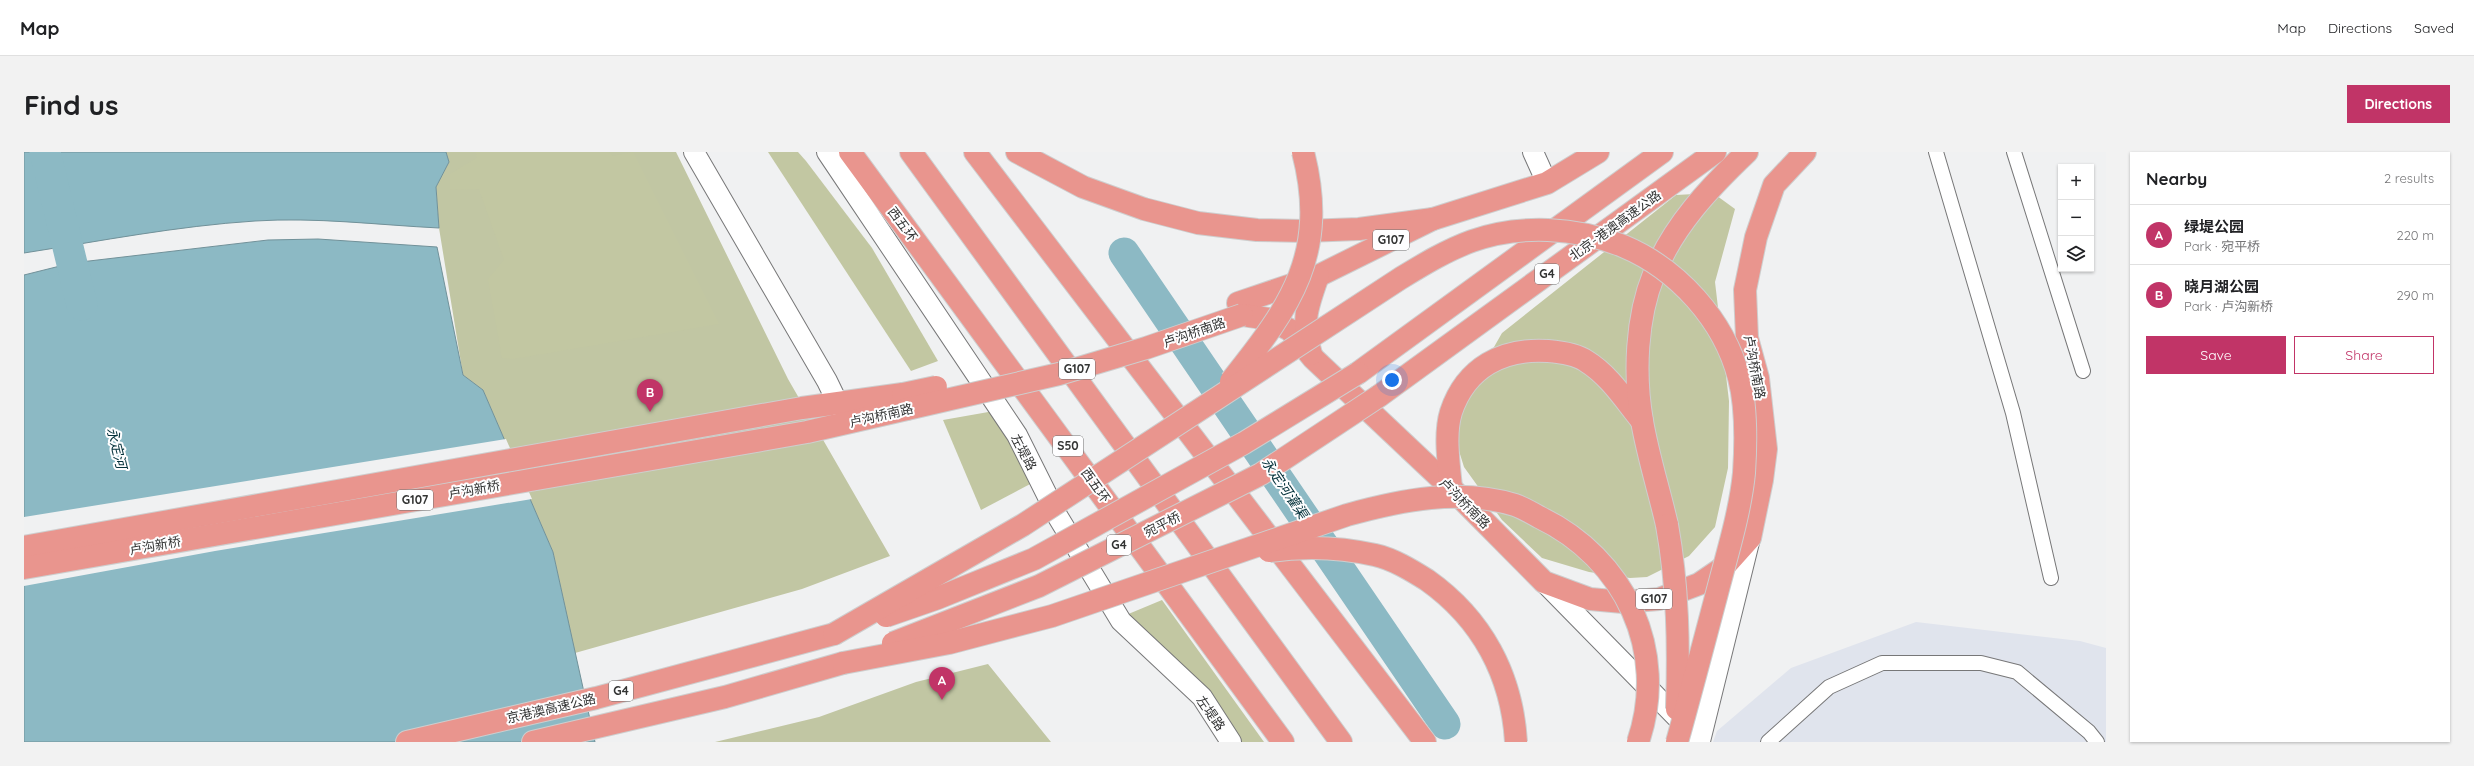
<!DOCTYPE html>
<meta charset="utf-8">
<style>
:root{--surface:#fff;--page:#f2f2f2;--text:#202124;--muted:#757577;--line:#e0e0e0;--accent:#c13467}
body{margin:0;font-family:Quicksand,"Noto Sans SC",sans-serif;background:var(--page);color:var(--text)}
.controls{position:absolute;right:12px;top:12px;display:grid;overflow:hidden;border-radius:0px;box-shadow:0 1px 3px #0004}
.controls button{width:36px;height:36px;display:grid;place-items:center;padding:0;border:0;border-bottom:1px solid var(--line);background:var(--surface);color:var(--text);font:20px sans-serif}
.you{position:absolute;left:1368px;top:228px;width:14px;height:14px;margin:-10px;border:3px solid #fff;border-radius:50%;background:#1a73e8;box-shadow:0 0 0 6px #1a73e833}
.badge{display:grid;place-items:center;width:26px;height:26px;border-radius:50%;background:var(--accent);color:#fff;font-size:13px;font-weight:700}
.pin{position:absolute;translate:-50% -33px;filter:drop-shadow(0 1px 2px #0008)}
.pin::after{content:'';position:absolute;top:21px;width:14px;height:12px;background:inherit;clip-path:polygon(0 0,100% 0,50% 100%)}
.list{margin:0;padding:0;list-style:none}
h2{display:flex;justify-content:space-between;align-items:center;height:52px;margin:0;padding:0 16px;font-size:17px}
h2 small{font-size:13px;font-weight:400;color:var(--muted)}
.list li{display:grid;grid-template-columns:26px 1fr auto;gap:12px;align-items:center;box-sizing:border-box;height:60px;padding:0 16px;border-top:1px solid var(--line)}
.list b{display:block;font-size:15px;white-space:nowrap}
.list p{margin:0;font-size:13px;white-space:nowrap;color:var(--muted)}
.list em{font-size:13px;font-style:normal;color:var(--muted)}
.actions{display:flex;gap:8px;padding:12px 16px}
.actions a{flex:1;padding:9px 0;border:1px solid var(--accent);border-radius:0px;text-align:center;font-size:14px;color:var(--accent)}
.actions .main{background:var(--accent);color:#fff}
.icon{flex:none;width:22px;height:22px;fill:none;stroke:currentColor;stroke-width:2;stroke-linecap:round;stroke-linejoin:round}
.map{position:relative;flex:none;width:2082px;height:590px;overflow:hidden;border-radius:0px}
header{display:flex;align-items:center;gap:24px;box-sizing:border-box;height:56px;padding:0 20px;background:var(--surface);border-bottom:1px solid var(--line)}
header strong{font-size:19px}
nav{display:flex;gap:22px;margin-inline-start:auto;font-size:14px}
.intro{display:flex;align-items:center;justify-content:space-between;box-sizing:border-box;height:96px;padding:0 24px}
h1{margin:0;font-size:28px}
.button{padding:10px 18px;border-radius:0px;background:var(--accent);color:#fff;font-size:14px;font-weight:700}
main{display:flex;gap:24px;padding:0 24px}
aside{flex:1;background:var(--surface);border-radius:0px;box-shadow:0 1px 3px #0004}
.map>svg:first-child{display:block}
.built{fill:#e0e4ed}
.green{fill:#c1c6a3}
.forest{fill:#c2c7a2}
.water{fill:#8cb9c4;stroke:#719199}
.pier{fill:#f0f1f2}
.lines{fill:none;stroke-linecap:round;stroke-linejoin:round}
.river{stroke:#8cb9c4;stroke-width:31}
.street-casing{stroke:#777778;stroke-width:16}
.secondary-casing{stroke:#777778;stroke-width:22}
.highway-casing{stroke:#cecece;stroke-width:24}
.street{stroke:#fff;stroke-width:14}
.secondary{stroke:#fff;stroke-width:20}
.highway{stroke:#e9958e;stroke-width:22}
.highway-bridge-casing{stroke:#cecece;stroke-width:24;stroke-linecap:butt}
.highway-bridge{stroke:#e9958e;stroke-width:22}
.labels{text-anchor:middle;stroke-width:4;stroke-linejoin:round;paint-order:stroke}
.shield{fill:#fefeff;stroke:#707171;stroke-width:1}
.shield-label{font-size:12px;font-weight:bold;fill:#333434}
.street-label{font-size:13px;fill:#333434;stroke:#fefeff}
.water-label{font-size:14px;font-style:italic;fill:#05323b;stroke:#fefeff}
</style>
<header>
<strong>Map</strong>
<nav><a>Map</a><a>Directions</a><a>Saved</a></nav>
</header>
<div class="intro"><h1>Find us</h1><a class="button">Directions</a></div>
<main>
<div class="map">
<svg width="2082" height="590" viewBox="0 0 2082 590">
<rect width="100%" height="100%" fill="#f0f1f2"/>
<polygon class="built" points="1892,470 2056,489 2082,496 2082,590 1689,590 1693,579 1767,516"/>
<g class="green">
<polygon points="422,0 652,0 764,227 866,404 778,437 551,501 529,400 459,238 439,223 415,76 412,35 425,10"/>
<polygon points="964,512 1027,590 691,590 795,565 892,530"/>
</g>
<g class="forest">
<polygon points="452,0 585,0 588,4 609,0 695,172 489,207 478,206 464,127 480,108 455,37 426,38 426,22 453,6"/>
<polygon points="744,0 774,0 782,9 848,96 914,209 887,219"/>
<polygon points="1689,41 1711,57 1691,130 1705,249 1704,316 1691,375 1665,404 1623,425 1606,426 1565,420 1518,406 1478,368 1440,315 1431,286 1438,251 1478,181 1652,43"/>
<polygon points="970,259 1010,330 957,358 919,268"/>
<polygon points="1138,448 1240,590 1214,590 1102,463"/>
</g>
<g class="water">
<path d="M0 0H422L425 10 412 35 415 76C354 73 292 65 231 69 153 74 77 89 0 101Z"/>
<polygon points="294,87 413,95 439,223 459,238 529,400 571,590 0,590 0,123 48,111 244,88"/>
</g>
<polygon class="pier" points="482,287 508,347 191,399 0,434 0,365"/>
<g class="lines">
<g class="river">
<polyline points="21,0 58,153"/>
<polyline points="1100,101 1421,572"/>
</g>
<defs>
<g id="street">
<polyline points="1912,0 1989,261 2027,426"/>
<polyline points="1990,0 2059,219"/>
<polyline points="1744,590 1805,535 1858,511 1957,511 1993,520 2065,580 2073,590"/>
</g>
<g id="secondary">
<polyline points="670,0 803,229 820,264"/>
<polyline points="803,0 993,283 1034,365 1097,469 1178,545 1207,590"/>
<polyline points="1509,0 1523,31"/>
<polyline points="1520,430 1676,589"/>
<polyline points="1676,589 1726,386"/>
</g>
<g id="highway">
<polyline points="826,0 1259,590"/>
<polyline points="887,0 1317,590"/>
<polyline points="951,0 1401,590"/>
<polyline points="993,0 1059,35 1120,57 1174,71 1233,78 1281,79 1335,77 1409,67"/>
<polyline points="1214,151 1294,124 1409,67 1523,31 1574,0"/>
<polyline points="1218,163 1245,167 1266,178 1289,206 1427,336 1520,430 1566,447 1599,450 1635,447 1675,432 1700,415 1726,386 1738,328 1742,297 1734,226 1723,186 1721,138 1732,85 1750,33 1781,0"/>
<path d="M1287 202C1277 170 1283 155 1294 124"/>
<polyline points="1334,221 1638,0"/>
<polyline points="1355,244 1691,0"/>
<path d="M1427 336C1425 312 1420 283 1427 260 1442 215 1479 196 1524 199 1536 200 1552 202 1562 209 1585 223 1601 248 1618 269"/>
<path d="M1643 373C1635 338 1624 304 1618 269 1610 223 1612 166 1630 122 1649 74 1686 35 1723 0"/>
<polyline points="0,395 778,256 879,242"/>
<polyline points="0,416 783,280 883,257"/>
<polyline points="383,590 572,546 810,482"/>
<polyline points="509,590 701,545 819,511"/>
</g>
</defs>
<use href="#street" class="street-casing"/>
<use href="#secondary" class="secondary-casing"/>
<use href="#highway" class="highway-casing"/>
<use href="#street" class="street"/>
<use href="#secondary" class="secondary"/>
<use href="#highway" class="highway"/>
<defs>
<g id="highway-bridge">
<path d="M1207 229C1267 154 1305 101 1279 0"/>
<polyline points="879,242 912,235"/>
<polyline points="883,257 1035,222 1122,196 1218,163"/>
<path d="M1643 373C1654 434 1655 494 1653 557"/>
<path d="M1245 399C1280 394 1316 395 1351 403 1369 407 1387 418 1403 428 1458 467 1488 523 1492 590"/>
<polyline points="862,464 914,446 1010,407 1220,291 1334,221"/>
<path d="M810 482 999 373 1377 126C1400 112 1423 98 1448 89 1496 72 1552 75 1599 94 1654 117 1700 168 1715 226 1723 256 1722 291 1720 321 1716 361 1703 402 1693 441 1680 490 1667 540 1653 590"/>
<polyline points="869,491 1015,434 1237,322 1355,244"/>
<path d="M819 511 925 491 1028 464 1323 363C1377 348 1436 336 1491 353 1499 356 1508 361 1515 365 1601 406 1645 499 1614 590"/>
</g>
</defs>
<use href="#highway-bridge" class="highway-bridge-casing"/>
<use href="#highway-bridge" class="highway-bridge"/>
</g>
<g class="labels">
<g class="shield">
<rect x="1349" y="78" width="36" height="20" rx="3"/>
<rect x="1511" y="112" width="24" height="20" rx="3"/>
<rect x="1035" y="207" width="36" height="20" rx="3"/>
<rect x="1029" y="284" width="30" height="20" rx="3"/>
<rect x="373" y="338" width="36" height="20" rx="3"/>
<rect x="1083" y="383" width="24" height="20" rx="3"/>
<rect x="1612" y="437" width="36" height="20" rx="3"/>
<rect x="585" y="529" width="24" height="20" rx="3"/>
</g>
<g class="shield-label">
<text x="1367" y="92">G107</text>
<text x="1523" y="126">G4</text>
<text x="1053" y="221">G107</text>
<text x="1044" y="298">S50</text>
<text x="391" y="352">G107</text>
<text x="1095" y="397">G4</text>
<text x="1630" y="451">G107</text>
<text x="597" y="543">G4</text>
</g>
<g class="street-label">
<text transform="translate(879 72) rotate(53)" y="5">西五环</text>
<text transform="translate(1591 73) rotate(-36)" y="5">北京-港澳高速公路</text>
<text transform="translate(1170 180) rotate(-19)" y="5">卢沟桥南路</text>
<text transform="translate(1731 215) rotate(79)" y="5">卢沟桥南路</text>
<text transform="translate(857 263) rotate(-13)" y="5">卢沟桥南路</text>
<text transform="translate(1000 300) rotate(62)" y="5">左堤路</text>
<text transform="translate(1072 333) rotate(54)" y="5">西五环</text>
<text transform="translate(450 337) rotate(-10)" y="5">卢沟新桥</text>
<text transform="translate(1441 351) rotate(45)" y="5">卢沟桥南路</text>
<text transform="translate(1138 372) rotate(-27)" y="5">宛平桥</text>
<text transform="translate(131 393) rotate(-10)" y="5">卢沟新桥</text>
<text transform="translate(527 556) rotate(-13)" y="5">京港澳高速公路</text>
<text transform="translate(1187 561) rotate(55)" y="5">左堤路</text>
</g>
<g class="water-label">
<text transform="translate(93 296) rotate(76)" y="5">永定河</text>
<text transform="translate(1261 336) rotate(56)" y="5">永定河灌渠</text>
</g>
</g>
</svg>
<div class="controls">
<button>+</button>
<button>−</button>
<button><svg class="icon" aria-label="layers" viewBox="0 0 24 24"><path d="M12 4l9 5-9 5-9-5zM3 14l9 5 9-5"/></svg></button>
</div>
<div class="you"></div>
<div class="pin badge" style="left:918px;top:548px">A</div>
<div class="pin badge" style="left:626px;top:260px">B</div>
</div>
<aside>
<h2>Nearby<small>2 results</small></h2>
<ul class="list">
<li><span class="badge">A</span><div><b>绿堤公园</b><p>Park · 宛平桥</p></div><em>220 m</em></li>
<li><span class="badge">B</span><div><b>晓月湖公园</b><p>Park · 卢沟新桥</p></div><em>290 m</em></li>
</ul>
<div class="actions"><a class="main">Save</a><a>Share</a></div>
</aside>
</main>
